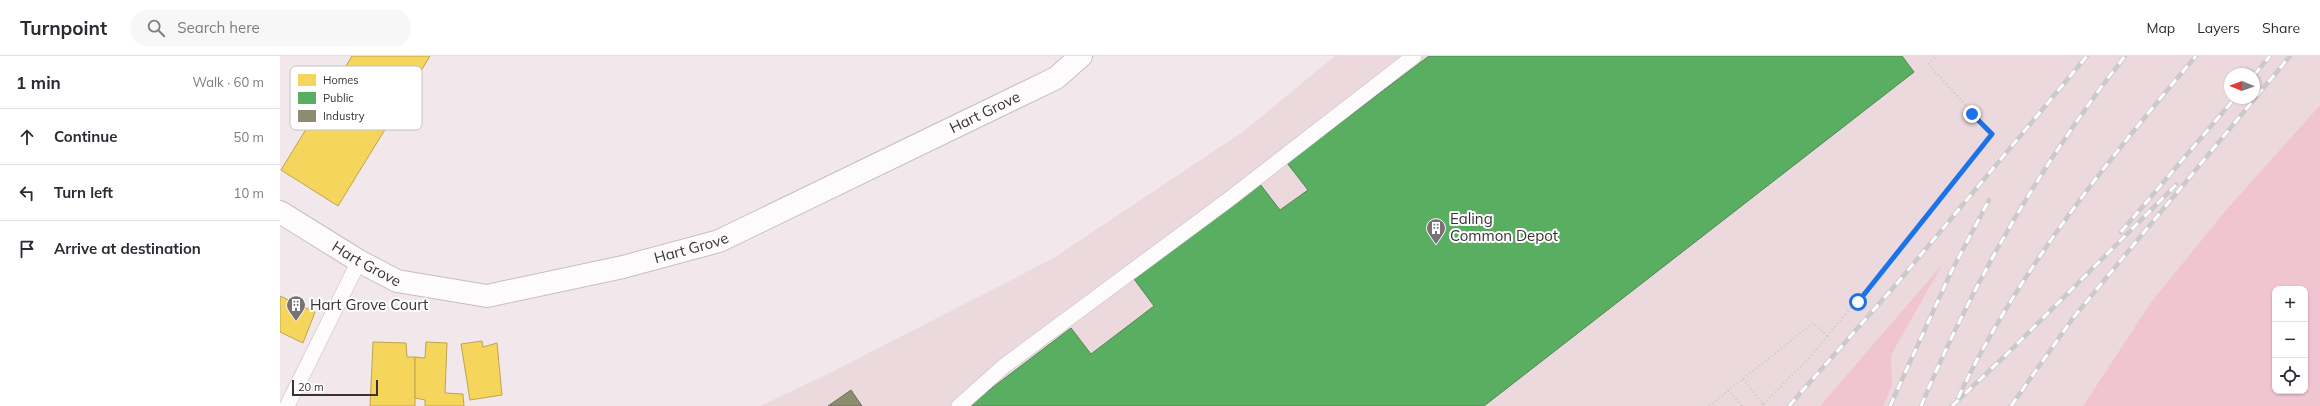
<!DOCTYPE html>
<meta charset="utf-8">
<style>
:root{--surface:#fff;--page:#f7f7f7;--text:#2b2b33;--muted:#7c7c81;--line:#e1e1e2}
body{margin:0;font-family:Mulish,sans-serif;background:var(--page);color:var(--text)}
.controls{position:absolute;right:12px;bottom:12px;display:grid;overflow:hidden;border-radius:8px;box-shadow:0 1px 3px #0004}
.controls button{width:36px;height:36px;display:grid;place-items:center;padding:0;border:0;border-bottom:1px solid var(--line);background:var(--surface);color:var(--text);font:20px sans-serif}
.compass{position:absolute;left:1944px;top:12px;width:36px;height:36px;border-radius:50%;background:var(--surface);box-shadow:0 1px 3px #0004;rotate:271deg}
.scale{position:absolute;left:12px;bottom:10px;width:86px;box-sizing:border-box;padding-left:4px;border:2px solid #3a3235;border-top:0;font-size:11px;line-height:14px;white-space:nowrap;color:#3a3235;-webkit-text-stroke:3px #fff;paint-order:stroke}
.stop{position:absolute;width:12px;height:12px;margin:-9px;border:3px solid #1a73e8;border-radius:50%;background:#fff}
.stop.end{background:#1a73e8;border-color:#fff;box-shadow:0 1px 4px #0008}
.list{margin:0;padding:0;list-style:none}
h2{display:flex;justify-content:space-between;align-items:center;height:52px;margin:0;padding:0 16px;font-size:17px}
h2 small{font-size:13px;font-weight:400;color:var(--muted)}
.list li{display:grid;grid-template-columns:26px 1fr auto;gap:12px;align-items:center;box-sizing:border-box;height:56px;padding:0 16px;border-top:1px solid var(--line)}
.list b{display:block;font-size:15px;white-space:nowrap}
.list em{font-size:13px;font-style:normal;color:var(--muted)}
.icon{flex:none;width:22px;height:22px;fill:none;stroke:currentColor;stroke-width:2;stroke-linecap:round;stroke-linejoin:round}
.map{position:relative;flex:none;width:2040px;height:350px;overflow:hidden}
header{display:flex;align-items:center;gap:24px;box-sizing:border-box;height:56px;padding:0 20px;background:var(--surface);border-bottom:1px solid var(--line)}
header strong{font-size:19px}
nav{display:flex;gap:22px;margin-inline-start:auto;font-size:14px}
.search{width:280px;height:36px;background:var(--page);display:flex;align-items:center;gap:10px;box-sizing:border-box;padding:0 14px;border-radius:16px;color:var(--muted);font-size:15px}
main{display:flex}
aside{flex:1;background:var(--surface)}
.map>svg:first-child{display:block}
.built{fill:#ecd9de;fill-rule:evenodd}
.green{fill:#f1c4d1;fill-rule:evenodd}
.homes{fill:#f6d55c;stroke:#bea450}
.public{fill:#5aae61;stroke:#508954}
.industry{fill:#8c8c6e;stroke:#73715d}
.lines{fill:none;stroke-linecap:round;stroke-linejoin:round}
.lane-casing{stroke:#c7bec1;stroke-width:16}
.street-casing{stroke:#c7bec1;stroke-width:24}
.path{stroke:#ccc9ca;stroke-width:2.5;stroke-dasharray:1 3;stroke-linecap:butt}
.lane{stroke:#fdfbfc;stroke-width:15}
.street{stroke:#fdfbfc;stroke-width:22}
.rail-casing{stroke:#ccc9ca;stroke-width:4.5}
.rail{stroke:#fff;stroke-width:3;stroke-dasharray:9;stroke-linecap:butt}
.route{stroke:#1a73e8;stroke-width:5}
.labels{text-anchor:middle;stroke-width:4;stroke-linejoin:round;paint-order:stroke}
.street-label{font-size:15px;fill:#3a3235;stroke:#fff}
.poi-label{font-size:15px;fill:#3a3235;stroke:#fff;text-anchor:start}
.key{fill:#fff;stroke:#c4c2c2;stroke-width:1}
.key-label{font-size:11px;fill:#3a3235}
</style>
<header>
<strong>Turnpoint</strong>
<div class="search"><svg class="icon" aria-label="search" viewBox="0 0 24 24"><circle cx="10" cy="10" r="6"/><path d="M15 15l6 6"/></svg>Search here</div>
<nav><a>Map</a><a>Layers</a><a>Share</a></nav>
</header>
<main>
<aside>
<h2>1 min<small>Walk · 60 m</small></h2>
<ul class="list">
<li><svg class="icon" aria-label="ahead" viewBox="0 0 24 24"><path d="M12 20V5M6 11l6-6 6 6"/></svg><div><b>Continue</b></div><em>50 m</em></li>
<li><svg class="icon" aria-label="left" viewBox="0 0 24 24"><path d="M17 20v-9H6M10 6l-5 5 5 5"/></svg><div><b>Turn left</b></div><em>10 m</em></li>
<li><svg class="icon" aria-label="arrive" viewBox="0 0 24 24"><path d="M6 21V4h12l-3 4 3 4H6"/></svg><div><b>Arrive at destination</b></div></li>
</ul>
</aside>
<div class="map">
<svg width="2040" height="350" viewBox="0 0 2040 350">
<rect width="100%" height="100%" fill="#f2e7ea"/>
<path class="built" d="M1055 0H2040V49L1946 154 1871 246 1803 350H480L550 317 772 203 964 75ZM1950 18H1974V42H1950Z"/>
<g class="green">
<path d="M2040 49V350H1803L1871 246 1946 154ZM1995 233H2025V335H1995Z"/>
<polygon points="1662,209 1611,299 1612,330 1603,350 1540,350"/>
</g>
<g class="homes">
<polygon points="72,0 150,0 115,58 58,23"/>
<polygon points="52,31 109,67 58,150 1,114"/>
<polygon points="0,240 35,256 23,287 0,276"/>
<polygon points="202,285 203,291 217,287 222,339 190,344 181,288"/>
<polygon points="93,286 126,287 127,301 135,301 135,350 90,350"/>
<polygon points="146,286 167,287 165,337 183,338 184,350 145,350 145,344 135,342 135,301 145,302"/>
</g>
<polygon class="public" points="1149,0 1622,0 1634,16 1204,350 688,350 791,272 811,298 874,250 854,223 980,128 1000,154 1028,134 1007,107"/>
<polygon class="industry" points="571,334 582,350 548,350"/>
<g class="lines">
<defs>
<g id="lane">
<polyline points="7,350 79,205"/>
<polyline points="679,350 724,310 948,144 1134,0"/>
</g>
<g id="street">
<path id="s1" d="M0 156 79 205 117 225 207 240 343 211 439 185 776 22 801 0"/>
</g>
</defs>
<use href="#lane" class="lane-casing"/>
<use href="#street" class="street-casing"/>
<g class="path">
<polyline points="1547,280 1634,177 1712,78 1648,8 1657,0"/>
<polyline points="1463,323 1483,348 1480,350"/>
<polyline points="1448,334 1462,350"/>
<polyline points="1429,350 1533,267 1547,280 1531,300 1483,348"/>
</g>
<use href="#lane" class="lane"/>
<use href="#street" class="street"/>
<defs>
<g id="rail">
<polyline points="1974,19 1990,0"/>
<polyline points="1841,176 1955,42"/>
<path d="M1678 342C1738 215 1826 106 1916 0"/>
<polyline points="1509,350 1619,225 1807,0"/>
<polyline points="1610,350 1671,216 1709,144"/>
<path d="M1641 350C1693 226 1762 106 1845 0"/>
<polyline points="1672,350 1727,298 1896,129"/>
<polyline points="1731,350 1793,262 2010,0"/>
</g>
</defs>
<use href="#rail" class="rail-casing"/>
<use href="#rail" class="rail"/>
</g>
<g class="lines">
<polyline class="route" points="1578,246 1712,78 1692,58"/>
</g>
<defs>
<symbol id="building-pin" viewBox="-11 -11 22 30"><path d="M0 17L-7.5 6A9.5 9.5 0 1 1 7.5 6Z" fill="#7a7174" stroke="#fff"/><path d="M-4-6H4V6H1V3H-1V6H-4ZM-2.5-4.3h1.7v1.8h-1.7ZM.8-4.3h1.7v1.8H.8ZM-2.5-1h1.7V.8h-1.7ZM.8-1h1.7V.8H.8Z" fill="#fff"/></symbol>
</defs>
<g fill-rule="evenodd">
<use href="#building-pin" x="1145" y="161" width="22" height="30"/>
<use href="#building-pin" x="5" y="238" width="22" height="30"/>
</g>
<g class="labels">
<g class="street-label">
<text dy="5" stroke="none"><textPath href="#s1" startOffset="761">Hart Grove</textPath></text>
<text dy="5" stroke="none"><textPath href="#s1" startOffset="437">Hart Grove</textPath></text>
<text dy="5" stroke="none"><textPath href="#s1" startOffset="101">Hart Grove</textPath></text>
</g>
<g class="poi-label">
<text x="1170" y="168">Ealing<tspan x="1170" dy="17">Common Depot</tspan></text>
<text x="30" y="254">Hart Grove Court</text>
</g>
</g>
<rect x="10" y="10" width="132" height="64" rx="6" class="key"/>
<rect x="18" y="18" width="18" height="12" fill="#f6d55c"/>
<rect x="18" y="36" width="18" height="12" fill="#5aae61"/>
<rect x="18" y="54" width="18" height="12" fill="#8c8c6e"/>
<g class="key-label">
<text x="43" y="28">Homes</text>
<text x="43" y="46">Public</text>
<text x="43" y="64">Industry</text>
</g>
</svg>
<div class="controls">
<button>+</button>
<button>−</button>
<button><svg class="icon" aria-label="locate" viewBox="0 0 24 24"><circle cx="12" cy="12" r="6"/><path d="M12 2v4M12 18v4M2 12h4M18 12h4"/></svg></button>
</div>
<svg class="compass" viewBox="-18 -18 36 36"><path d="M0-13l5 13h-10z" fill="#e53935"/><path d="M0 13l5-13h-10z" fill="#7c7c81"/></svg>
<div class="scale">20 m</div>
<div class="stop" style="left:1578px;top:246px"></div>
<div class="stop end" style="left:1692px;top:58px"></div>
</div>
</main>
